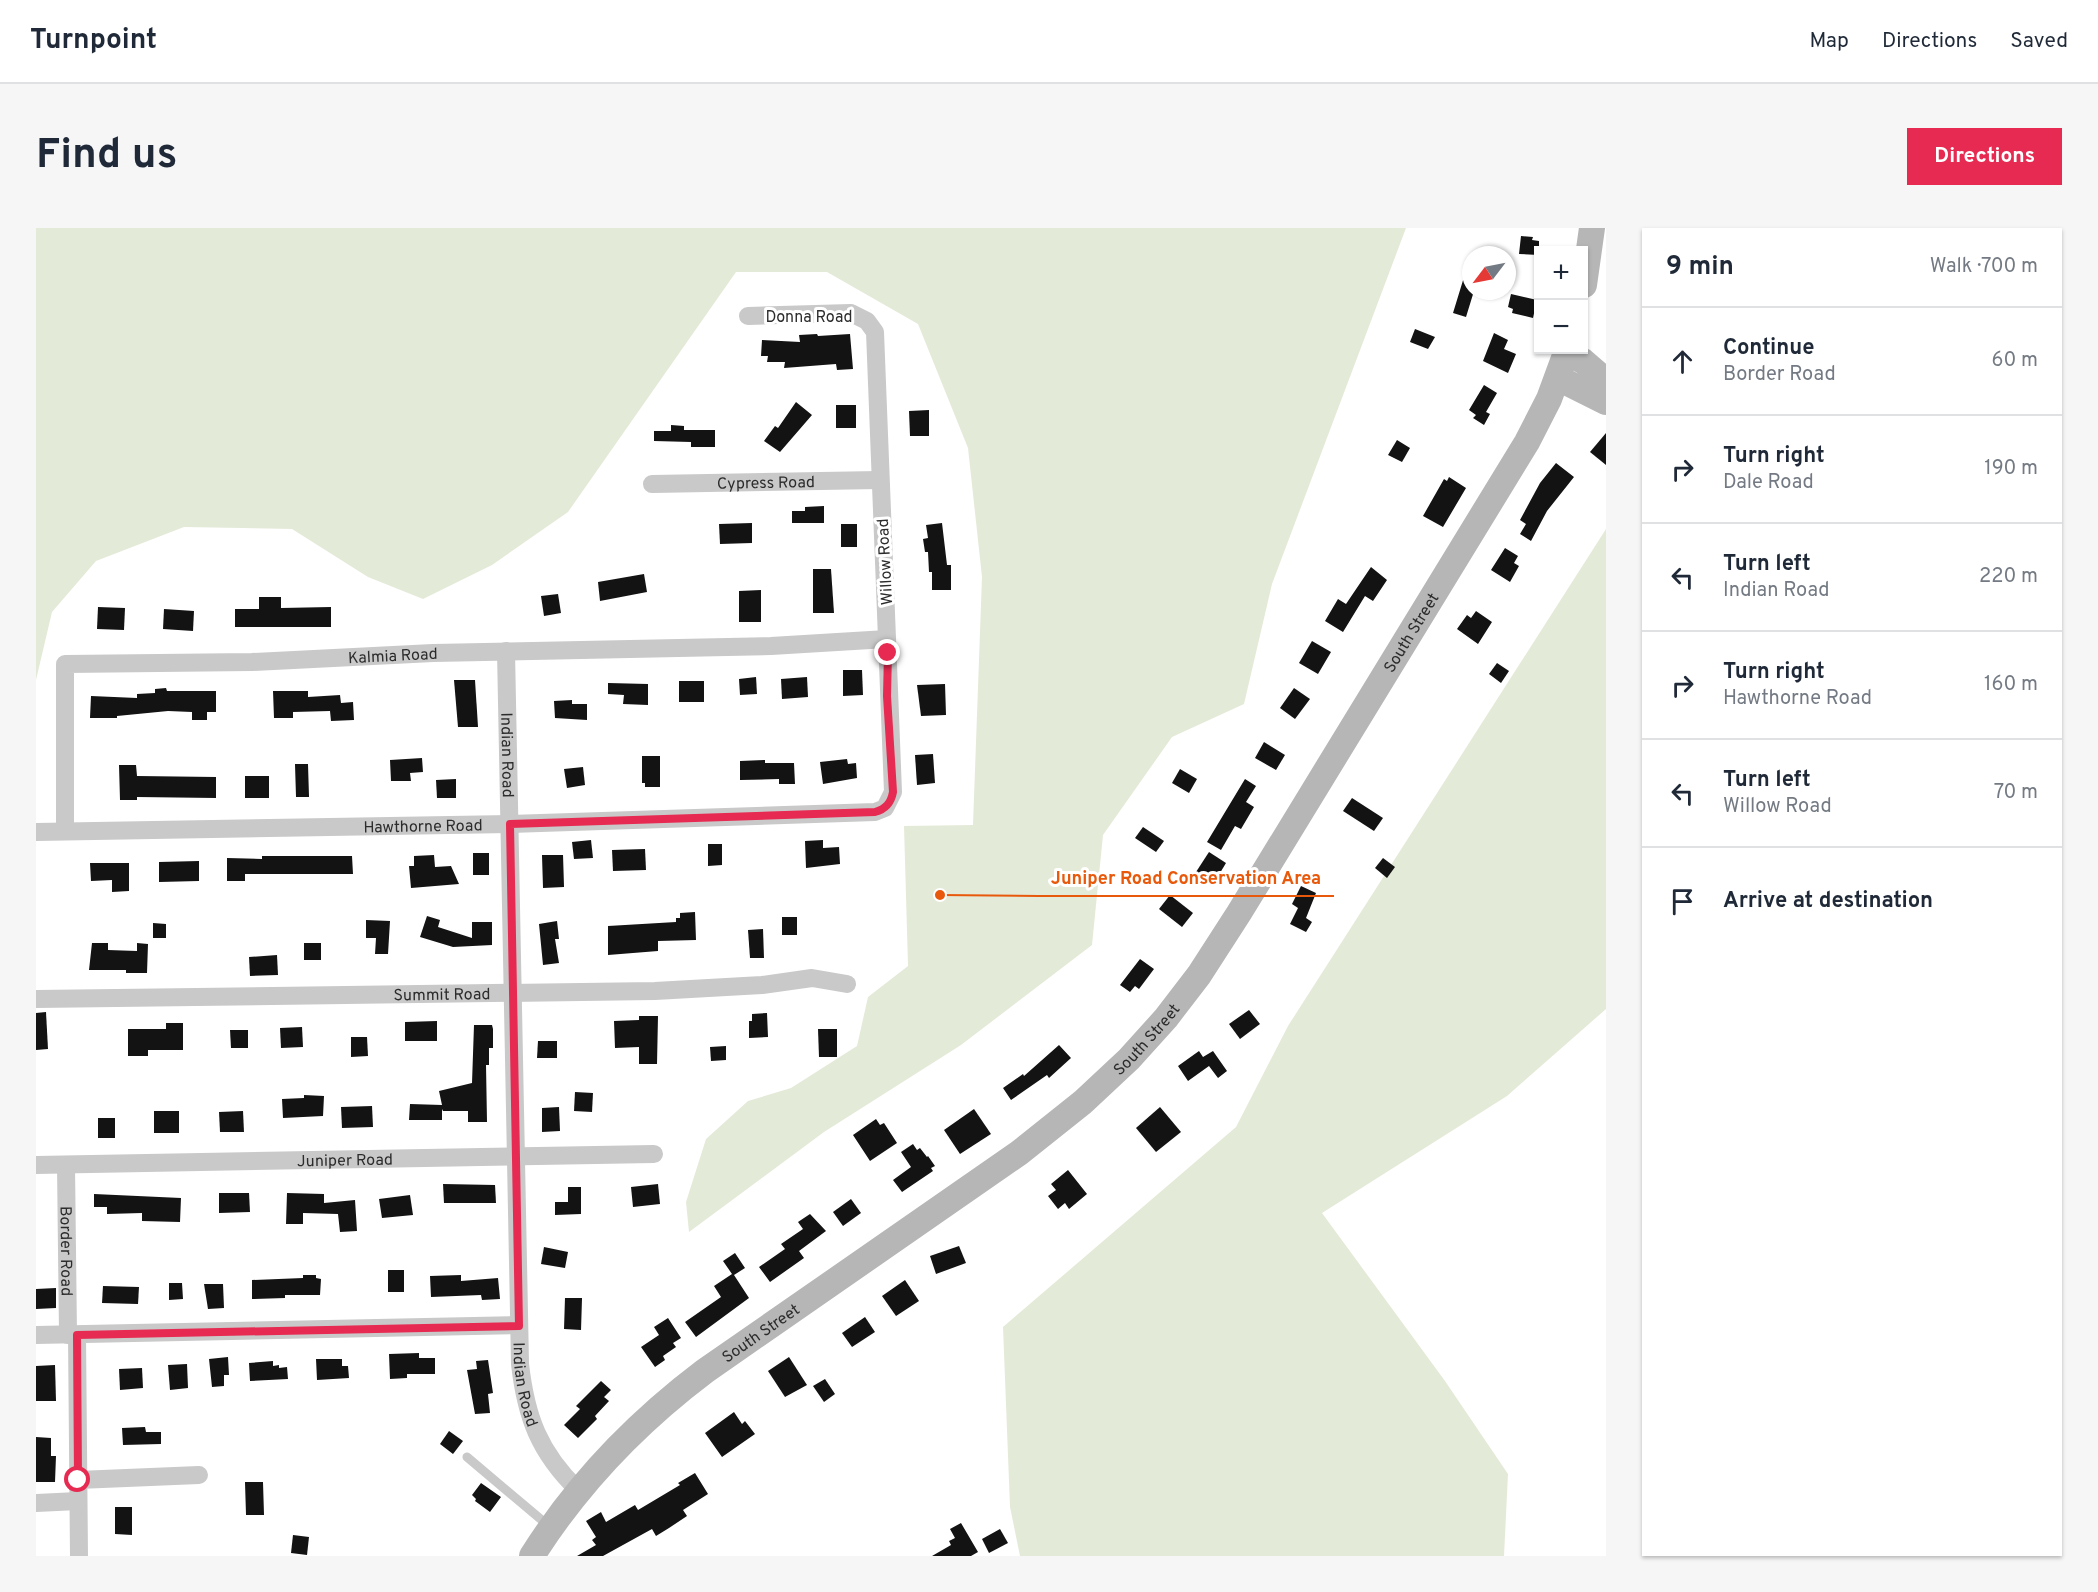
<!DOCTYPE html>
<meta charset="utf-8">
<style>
:root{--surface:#fff;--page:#f6f6f7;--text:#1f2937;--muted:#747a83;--line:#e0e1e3;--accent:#e62a51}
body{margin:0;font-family:Overpass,sans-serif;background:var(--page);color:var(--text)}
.controls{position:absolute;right:18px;top:18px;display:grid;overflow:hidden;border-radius:0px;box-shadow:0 2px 4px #0004}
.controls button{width:54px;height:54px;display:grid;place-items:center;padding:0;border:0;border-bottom:2px solid var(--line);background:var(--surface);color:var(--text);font:30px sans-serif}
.compass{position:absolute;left:1426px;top:18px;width:54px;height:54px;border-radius:50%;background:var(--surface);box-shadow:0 2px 4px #0004;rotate:238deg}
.stop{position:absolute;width:18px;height:18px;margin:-14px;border:4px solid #e62a51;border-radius:50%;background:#fff}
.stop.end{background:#e62a51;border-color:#fff;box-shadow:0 2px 6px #0008}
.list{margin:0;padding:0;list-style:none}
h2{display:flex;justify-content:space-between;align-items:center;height:78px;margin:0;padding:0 24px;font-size:26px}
h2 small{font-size:20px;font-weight:400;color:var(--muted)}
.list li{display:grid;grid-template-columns:39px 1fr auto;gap:18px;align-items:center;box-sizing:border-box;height:108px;padding:0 24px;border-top:2px solid var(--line)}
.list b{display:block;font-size:22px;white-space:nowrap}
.list p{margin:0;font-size:20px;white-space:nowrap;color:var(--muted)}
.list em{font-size:20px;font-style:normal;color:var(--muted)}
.icon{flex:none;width:33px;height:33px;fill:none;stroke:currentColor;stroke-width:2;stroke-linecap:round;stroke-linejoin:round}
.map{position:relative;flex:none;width:1570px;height:1328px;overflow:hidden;border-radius:0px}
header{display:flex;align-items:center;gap:36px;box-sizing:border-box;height:84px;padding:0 30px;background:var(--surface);border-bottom:2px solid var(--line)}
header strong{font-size:28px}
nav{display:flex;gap:33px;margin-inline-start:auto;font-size:21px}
.intro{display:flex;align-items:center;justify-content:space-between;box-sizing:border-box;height:144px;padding:0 36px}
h1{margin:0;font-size:42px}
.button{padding:15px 27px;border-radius:0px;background:var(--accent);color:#fff;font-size:21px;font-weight:700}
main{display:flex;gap:36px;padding:0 36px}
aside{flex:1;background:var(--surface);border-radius:0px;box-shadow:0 2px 4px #0004}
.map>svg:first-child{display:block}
.green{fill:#e4ead8}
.building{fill:#131313}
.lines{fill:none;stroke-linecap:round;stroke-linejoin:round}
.service{stroke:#c9c9c9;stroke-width:9}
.minor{stroke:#c9c9c9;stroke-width:18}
.secondary{stroke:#b6b6b6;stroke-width:26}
.route{stroke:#e62a51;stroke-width:8}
.labels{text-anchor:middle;stroke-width:6;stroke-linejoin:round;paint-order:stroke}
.street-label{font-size:16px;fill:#2c2c2c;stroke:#fff}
.leader{fill:none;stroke:#e8590c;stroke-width:2}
.callout-dot{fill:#e8590c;stroke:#fff;stroke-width:2}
.callout-label{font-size:18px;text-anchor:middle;font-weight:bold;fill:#e8590c;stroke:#fff;stroke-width:6;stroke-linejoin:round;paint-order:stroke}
</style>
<header>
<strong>Turnpoint</strong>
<nav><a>Map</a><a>Directions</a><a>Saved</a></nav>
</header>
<div class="intro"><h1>Find us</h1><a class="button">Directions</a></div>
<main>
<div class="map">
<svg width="1570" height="1328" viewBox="0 0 1570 1328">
<rect width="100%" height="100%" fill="#fff"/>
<g class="green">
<polygon points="0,0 1370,0 1236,356 1208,476 1136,509 1067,607 1056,717 925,817 788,904 653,1004 650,974 670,911 712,873 755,860 821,818 832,769 872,738 868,598 937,597 946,349 932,220 882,96 791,44 700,44 532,284 456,337 387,371 332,349 256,301 148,299 60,333 16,384 0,452"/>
<polygon points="1570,301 1570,781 1471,868 1286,985 1409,1153 1472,1246 1468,1328 984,1328 974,1279 967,1099 1200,899 1252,798"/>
</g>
<g class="building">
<polygon points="1485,8 1497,9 1496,12 1503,13 1503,27 1483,26"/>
<polygon points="1432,36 1435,36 1435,63 1438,63 1430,89 1417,85"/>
<polygon points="1475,66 1501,72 1497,90 1476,85 1477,81 1472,79"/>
<polygon points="1379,101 1399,109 1392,121 1374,114"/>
<polygon points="1458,105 1472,112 1468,121 1480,126 1472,145 1447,133"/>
<polygon points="781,106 782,108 814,106 817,141 801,142 800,136 748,140 749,134 731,134 732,128 725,128 726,112 764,114 763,107"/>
<polygon points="1448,157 1461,165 1450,184 1454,186 1448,197 1437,190 1440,187 1433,182"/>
<polygon points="760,174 776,187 744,224 728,213 739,198 742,200"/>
<rect x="800" y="177" width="20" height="23"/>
<polygon points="893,182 893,208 874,208 873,183"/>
<polygon points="635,197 648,198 648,202 679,202 679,219 655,219 655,214 618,213 618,203 635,203"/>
<polygon points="1570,205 1570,237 1554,224"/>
<polygon points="1361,212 1374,220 1366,234 1352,227"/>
<polygon points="1520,235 1538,249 1511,283 1495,313 1484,306 1490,296 1484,292 1504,255"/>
<polygon points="1413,249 1430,260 1407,299 1387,288 1408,251 1411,253"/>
<polygon points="788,278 788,295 756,295 756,283 769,283 769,279"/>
<polygon points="716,295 716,315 684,316 683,296"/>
<polygon points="906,295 911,337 915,337 915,362 896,362 896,344 893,344 892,324 889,324 887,311 892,310 890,297"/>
<rect x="805" y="296" width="16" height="23"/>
<polygon points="1469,320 1482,328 1478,335 1483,338 1474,354 1455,342"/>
<polygon points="1335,339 1351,352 1337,373 1329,368 1307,404 1289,393 1302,371 1310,376"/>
<polygon points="777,341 795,341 798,385 777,385"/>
<polygon points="608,346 611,364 564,373 562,354"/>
<polygon points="725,362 725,394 703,394 703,363"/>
<polygon points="522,366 525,385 508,388 505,368"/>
<polygon points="223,369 245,369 245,380 295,379 295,399 199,399 199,381 223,381"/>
<polygon points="62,379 89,380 88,402 61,401"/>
<polygon points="128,381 158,383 157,403 127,401"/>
<polygon points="1440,383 1456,394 1442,416 1421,401 1431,387 1435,390"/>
<polygon points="1276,413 1295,424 1282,446 1263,435"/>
<polygon points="1461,435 1473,443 1465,455 1453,446"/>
<polygon points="807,442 826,442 827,467 807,468"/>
<polygon points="720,449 721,466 704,467 703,451"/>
<polygon points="771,449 772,469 746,471 745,451"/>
<polygon points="418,452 439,452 442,499 422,499"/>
<rect x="643" y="453" width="25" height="21"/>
<polygon points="572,455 612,456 612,477 587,476 588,467 572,466"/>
<polygon points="909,456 910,487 885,488 881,457"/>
<polygon points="130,460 131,463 180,463 180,484 171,484 171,492 156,492 156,484 132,483 81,488 81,490 54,490 55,468 101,470 101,466 119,465 119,461"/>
<polygon points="1258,460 1274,471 1259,491 1244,480"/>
<polygon points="237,463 272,463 272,469 304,467 305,475 317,474 318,492 295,493 294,483 257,484 257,490 238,490"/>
<polygon points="536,472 536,476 551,476 551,492 519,490 518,473"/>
<polygon points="1228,514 1249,527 1240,542 1219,530"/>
<polygon points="897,526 899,555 881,557 879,527"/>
<polygon points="606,528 624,528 624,559 609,559 609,555 606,555"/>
<polygon points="386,530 387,544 374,545 375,553 355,553 354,532"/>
<polygon points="811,531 812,536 820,535 821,550 787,556 784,534"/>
<polygon points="729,532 729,535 758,535 759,556 743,556 743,551 704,552 704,533"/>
<polygon points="259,536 272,536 273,569 260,569"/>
<polygon points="83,537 100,537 101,548 180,549 180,570 101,569 101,572 84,572"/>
<polygon points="547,539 549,557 531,560 528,541"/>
<polygon points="1144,541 1161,551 1153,565 1136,555"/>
<rect x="209" y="548" width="24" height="22"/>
<polygon points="420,551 420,570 401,570 400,552"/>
<polygon points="1209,551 1220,558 1210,574 1218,579 1205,601 1199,598 1185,622 1171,614"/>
<polygon points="1316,570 1347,590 1338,603 1307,583"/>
<polygon points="1107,599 1128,613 1120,624 1099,610"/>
<polygon points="555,612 557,630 538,631 536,614"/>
<polygon points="787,612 787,620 803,619 804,636 770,640 769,613"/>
<polygon points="672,616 686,616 686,637 672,638"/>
<polygon points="609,621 610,642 577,643 576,622"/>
<polygon points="1173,624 1190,635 1178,655 1160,644"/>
<rect x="437" y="625" width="16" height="22"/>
<polygon points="398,627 399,639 415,638 423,656 375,660 373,638 378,638 378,628"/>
<polygon points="506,627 527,627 528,659 507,660"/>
<polygon points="226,628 316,628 317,646 209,646 209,653 191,653 191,630 226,631"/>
<polygon points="1347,630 1359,639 1351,650 1339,640"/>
<polygon points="163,633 163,653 123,654 123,634"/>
<polygon points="54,635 93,635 93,663 76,664 76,652 55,653"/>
<polygon points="1265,658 1280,665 1270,690 1276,694 1270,704 1254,696 1262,680 1256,676"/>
<polygon points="1134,667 1157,685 1146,699 1123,681"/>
<polygon points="659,684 660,712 622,713 622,723 572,727 572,698 640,694 640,690 644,690 644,685"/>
<polygon points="391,688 404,692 402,699 436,710 436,694 456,694 456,717 417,719 384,709"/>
<rect x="746" y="689" width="15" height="18"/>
<polygon points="330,692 354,693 352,726 339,726 340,710 330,710"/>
<polygon points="521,693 523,711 519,711 523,735 507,737 503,696"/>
<polygon points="117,695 130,696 130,710 117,710"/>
<polygon points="727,701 728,730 714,730 712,702"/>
<polygon points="56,715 72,715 72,722 101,723 101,715 112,716 111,745 90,745 90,742 53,742"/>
<rect x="268" y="715" width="17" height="17"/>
<polygon points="241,727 242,747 214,748 213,729"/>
<polygon points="1104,731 1118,741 1103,761 1099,758 1094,764 1084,757"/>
<polygon points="1213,782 1224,796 1204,811 1193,796"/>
<polygon points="10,784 12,821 0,822 0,785"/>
<polygon points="731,785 732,809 713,810 713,793 716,793 716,786"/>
<polygon points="603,788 622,788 621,836 603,836 603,819 579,820 578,793 603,792"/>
<polygon points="401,793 401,813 369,813 369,794"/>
<polygon points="130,795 147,795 147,822 112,822 112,828 92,828 92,801 130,801"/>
<polygon points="438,797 456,797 457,801 457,820 453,820 453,837 450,837 451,894 432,894 432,883 407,883 406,881 406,892 373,892 374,876 406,877 403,863 436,855"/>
<polygon points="266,799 267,819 245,820 244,800"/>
<polygon points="782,801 801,801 801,829 783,829"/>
<polygon points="194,802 212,802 212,820 195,820"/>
<polygon points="315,809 331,809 332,828 315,829"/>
<polygon points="502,813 521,813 521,830 501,830"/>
<polygon points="1023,817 1035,830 1013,850 1011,847 975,872 967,860 987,846 988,848"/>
<polygon points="690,818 690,832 675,833 674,819"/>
<polygon points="1163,823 1167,829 1177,823 1191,843 1182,850 1173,838 1152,853 1142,838"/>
<polygon points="539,864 557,865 556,884 538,883"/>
<polygon points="268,867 288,868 287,888 247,890 246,871 268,870"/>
<polygon points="336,878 337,899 306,900 305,879"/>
<polygon points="523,879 524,903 506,904 506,880"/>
<polygon points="1124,879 1145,904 1120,924 1100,900"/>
<polygon points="938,881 955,906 924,926 908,902"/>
<rect x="118" y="883" width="25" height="22"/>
<polygon points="207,883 208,904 184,904 183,884"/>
<rect x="62" y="890" width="17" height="20"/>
<polygon points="840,891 844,897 848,895 861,915 834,933 817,907"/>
<polygon points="877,916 881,922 884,920 891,929 892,928 899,938 895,940 897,943 866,964 857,952 875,939 865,924"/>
<polygon points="1032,942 1051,966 1033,981 1029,975 1022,981 1012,968 1020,962 1015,956"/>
<polygon points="407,956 459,957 460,975 408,975"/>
<polygon points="622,956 624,976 597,979 595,959"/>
<polygon points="532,959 545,959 545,986 519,987 519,974 532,974"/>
<polygon points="183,965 213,965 214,984 183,985"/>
<polygon points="251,965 288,966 288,975 319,972 321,1003 304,1004 302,986 267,985 267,996 250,996"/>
<polygon points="58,966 145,970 144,994 106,993 106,985 71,986 71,979 58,979"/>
<polygon points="374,967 377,987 346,990 343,971"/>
<polygon points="815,971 825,985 807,998 797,984"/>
<polygon points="774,986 790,1003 763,1023 768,1030 734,1054 723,1039 749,1021 745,1016 767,1001 762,994"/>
<polygon points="923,1018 930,1035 900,1046 894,1028"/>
<polygon points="508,1019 532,1024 529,1040 505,1036"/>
<polygon points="699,1025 709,1040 698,1047 713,1070 660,1109 649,1094 685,1069 678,1058 696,1046 687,1033"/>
<rect x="352" y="1042" width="16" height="22"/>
<polygon points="267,1047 280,1047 280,1050 285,1051 284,1067 249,1067 249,1070 216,1071 216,1052 267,1050"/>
<polygon points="425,1047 425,1053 462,1050 464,1071 446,1072 445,1067 395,1069 394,1048"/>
<polygon points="869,1052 883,1073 860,1088 846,1068"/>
<polygon points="133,1055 146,1055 147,1071 133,1072"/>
<polygon points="168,1056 187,1056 188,1080 172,1081"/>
<polygon points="67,1058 103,1059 102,1076 66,1075"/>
<polygon points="20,1060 20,1080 0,1081 0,1061"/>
<polygon points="529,1070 546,1070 545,1102 528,1101"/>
<polygon points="829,1089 839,1104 816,1119 806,1105"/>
<polygon points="632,1090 645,1110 637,1115 640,1119 627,1128 629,1132 619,1139 605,1119 623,1107 618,1099"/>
<polygon points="383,1125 383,1130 399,1130 399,1146 371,1146 371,1150 354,1151 353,1126"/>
<polygon points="192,1129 193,1147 188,1147 188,1158 176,1159 173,1131"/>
<polygon points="753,1129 771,1157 749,1169 732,1143"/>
<polygon points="280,1131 306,1131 306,1138 312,1138 313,1150 281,1152"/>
<polygon points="452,1132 457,1165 452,1166 454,1185 439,1186 431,1142 441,1141 440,1133"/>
<polygon points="237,1133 237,1138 243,1137 243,1140 251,1139 252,1151 214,1153 213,1135"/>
<polygon points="151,1136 152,1160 134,1162 132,1137"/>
<polygon points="19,1137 20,1173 0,1173 0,1138"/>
<polygon points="106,1140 107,1160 84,1162 83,1141"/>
<polygon points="789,1151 799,1166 788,1174 777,1158"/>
<polygon points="565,1153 575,1162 568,1169 573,1173 559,1188 561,1191 542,1210 528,1197 544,1181 540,1178"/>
<polygon points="698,1184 706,1196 709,1193 719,1206 686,1229 669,1205"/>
<polygon points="109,1199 110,1204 125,1204 125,1216 87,1217 86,1200"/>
<polygon points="413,1203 427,1213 417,1226 404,1216"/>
<polygon points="0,1209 15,1210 15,1228 20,1228 19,1254 0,1254"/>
<polygon points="659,1245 672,1266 647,1282 651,1288 633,1300 620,1308 616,1301 567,1328 541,1328 560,1317 556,1312 560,1309 550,1293 565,1284 570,1294 599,1277 602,1282 644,1257 642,1255"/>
<polygon points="209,1254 227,1254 228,1287 210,1287"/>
<polygon points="445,1255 465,1269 454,1284 439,1273 440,1271 436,1267"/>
<polygon points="79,1279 96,1279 96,1307 79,1306"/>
<polygon points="925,1295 942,1324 935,1328 896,1328 915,1317 913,1313 919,1310 914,1301"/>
<polygon points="964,1301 972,1315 953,1325 946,1311"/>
<polygon points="257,1307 273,1309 271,1327 255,1325"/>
</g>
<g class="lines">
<polyline class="service" points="431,1229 514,1299"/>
<g class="minor">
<path id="s1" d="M616 256 843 252"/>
<path id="s2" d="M470 423 484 1136C490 1189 503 1224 542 1262"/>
<path id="s3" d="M29 603V436L216 434 397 425 735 418 851 411"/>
<path id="s4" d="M0 604 474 596 839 584 849 580 857 564 839 104 831 93 815 85 712 88"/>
<path id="s5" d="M0 771 619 763 726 757 776 750 811 756"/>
<path id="s6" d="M0 937 618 926"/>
<path id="s7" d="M30 937 32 1107"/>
<polyline points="0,1107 483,1097"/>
<polyline points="41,1107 43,1328"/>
<polyline points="42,1252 163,1247"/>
<polyline points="0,1275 42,1273"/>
</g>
<g class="secondary">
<polyline points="1548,57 1556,0"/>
<polyline points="1530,125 1547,133 1570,153"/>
<polyline points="1522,150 1570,174"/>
<path id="s8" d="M496 1328C542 1255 600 1195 669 1143L983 925 1047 874 1093 831 1130 790 1163 747 1203 685 1491 214 1513 171 1531 122"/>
</g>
</g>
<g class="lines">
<path class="route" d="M42 1252 41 1107 483 1098 474 596 839 584C850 581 855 575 857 564L851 468 852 425"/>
</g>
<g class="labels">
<g class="street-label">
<text x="773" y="94">Donna Road</text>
<text dy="6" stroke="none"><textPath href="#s1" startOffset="114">Cypress Road</textPath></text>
<text transform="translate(848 334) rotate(-93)" y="6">Willow Road</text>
<text dy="6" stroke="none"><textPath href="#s8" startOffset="1294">South Street</textPath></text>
<text dy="6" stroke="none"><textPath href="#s3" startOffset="495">Kalmia Road</textPath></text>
<text dy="6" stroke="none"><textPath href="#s2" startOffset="104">Indian Road</textPath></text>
<text dy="6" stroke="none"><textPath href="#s4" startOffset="387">Hawthorne Road</textPath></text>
<text dy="6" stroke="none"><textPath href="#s5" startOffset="406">Summit Road</textPath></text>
<text dy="6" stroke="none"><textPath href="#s8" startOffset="808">South Street</textPath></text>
<text dy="6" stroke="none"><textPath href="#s6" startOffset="309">Juniper Road</textPath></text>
<text dy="6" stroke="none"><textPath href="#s7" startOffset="86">Border Road</textPath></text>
<text dy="6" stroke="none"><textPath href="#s8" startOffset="322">South Street</textPath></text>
<text dy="6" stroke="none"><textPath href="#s2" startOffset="734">Indian Road</textPath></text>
</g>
</g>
<path class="leader" d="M904 667L1003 668H1298"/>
<circle class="callout-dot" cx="904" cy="667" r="6"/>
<g class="callout-label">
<text x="1150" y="656">Juniper Road Conservation Area</text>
</g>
</svg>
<div class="controls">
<button>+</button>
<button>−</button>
</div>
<svg class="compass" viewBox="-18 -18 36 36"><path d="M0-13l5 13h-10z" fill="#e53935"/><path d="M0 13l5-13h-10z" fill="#747a83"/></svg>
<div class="stop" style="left:42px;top:1252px"></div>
<div class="stop end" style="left:852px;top:425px"></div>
</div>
<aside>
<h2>9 min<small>Walk · 700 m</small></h2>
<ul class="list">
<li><svg class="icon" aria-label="ahead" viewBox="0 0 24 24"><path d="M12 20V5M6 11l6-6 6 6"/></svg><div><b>Continue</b><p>Border Road</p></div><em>60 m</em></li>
<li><svg class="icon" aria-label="right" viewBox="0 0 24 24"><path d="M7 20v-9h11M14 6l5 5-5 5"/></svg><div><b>Turn right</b><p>Dale Road</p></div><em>190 m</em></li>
<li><svg class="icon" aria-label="left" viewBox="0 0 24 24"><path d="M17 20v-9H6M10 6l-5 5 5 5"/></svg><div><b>Turn left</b><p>Indian Road</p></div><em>220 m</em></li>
<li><svg class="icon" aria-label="right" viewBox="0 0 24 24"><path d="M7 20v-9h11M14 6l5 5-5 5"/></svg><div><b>Turn right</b><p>Hawthorne Road</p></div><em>160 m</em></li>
<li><svg class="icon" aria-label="left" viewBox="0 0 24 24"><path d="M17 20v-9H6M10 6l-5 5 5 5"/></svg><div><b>Turn left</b><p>Willow Road</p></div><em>70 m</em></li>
<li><svg class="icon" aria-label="arrive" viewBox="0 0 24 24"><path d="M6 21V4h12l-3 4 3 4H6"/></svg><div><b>Arrive at destination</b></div></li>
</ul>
</aside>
</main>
